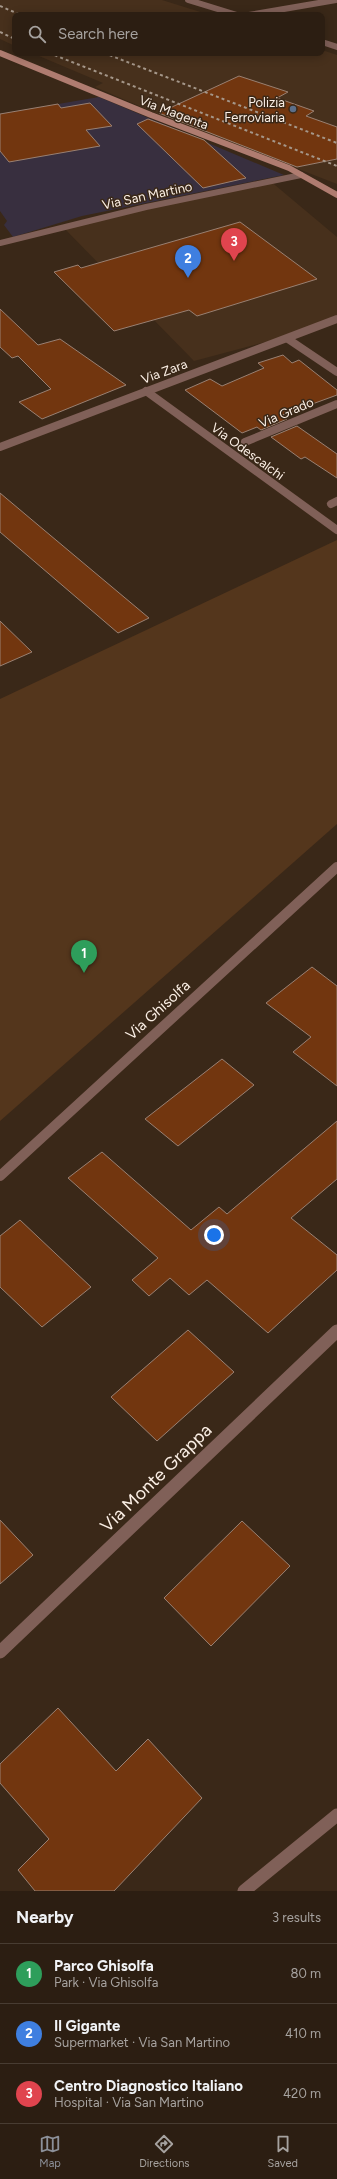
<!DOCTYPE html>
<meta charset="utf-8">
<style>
:root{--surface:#2c1e12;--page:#382b20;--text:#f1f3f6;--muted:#a6a29f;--line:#483c32;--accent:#8c9099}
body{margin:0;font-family:Figtree,sans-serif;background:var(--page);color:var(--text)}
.you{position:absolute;left:214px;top:1235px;width:14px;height:14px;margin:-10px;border:3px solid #fff;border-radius:50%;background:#1a73e8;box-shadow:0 0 0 6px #1a73e833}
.badge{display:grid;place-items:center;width:26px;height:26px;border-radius:50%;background:var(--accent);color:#fff;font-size:13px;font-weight:700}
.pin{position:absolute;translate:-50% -33px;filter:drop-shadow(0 1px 2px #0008)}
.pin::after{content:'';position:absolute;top:21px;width:14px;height:12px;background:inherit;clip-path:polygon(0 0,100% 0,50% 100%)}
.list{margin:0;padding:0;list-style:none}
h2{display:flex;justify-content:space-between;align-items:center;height:52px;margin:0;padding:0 16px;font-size:17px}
h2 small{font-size:13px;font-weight:400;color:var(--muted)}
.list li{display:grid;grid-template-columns:26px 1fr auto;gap:12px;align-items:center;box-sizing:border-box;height:60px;padding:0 16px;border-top:1px solid var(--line)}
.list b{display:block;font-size:15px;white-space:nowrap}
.list p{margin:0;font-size:13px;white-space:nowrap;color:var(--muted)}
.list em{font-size:13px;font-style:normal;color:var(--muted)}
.icon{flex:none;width:22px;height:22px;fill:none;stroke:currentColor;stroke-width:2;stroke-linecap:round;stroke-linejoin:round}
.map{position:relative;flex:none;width:337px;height:1891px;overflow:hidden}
.search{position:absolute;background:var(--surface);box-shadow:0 2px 10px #0003;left:12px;right:12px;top:12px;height:44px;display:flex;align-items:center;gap:10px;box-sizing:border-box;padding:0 14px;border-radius:8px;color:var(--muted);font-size:15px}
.sheet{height:232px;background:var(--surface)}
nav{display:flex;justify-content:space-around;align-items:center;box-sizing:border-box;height:56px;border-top:1px solid var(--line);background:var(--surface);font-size:11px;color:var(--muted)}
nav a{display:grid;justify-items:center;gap:2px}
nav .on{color:var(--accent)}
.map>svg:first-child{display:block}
.built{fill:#47301c}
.industrial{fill:#382f3f}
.green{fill:#54361c}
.building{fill:#72360f;stroke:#998072}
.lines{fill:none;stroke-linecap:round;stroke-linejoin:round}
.street-far3{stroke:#806058;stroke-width:6}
.street-far2{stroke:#806058;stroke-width:8}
.street-far1{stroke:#806058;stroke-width:10}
.street{stroke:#806058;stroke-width:13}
.secondary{stroke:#af7c70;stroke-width:6}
.rail{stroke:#a5978a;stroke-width:2;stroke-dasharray:3 3;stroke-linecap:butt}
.service-dot{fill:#5c6f8a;stroke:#3a2818;stroke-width:1.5}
.labels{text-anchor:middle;stroke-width:3;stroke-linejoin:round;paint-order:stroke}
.far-poi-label{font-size:13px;fill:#fbefe5;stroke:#3a2818;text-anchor:end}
.far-street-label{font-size:13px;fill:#fbefe5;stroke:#3a2818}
.street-label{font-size:15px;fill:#fbefe5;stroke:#3a2818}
.near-street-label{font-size:18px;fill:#fbefe5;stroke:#3a2818}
</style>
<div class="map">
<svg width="337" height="1891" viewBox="0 0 337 1891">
<rect width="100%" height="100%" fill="#3a2818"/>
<g class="built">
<polygon points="0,0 162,0 210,15 15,15 15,46 0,39"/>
<polygon points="322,50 337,55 337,184 160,115 95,87 103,83 32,53 322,53"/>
<polygon points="269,180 337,237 337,323 194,361 64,228"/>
</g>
<polygon class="industrial" points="99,97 284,175 82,216 13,237 4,225 7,221 0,211 0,114"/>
<polygon class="green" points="337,540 337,824 0,1121 0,699"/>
<g class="building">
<polygon points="239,76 288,92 277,98 314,111 306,116 337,127 337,159 297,167 159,113"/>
<polygon points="90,103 112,126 86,130 100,146 9,162 0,151 0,114 58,104 61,108"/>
<polygon points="148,119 204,140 246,178 203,188 137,124"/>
<polygon points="240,222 317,279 197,316 189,310 114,331 54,272 78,265 81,268"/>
<polygon points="0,309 38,345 60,339 126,385 42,419 19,402 51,389 18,356 12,358 0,347"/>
<polygon points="283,355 292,363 299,360 337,390 337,395 282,415 287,419 261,430 257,427 242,433 185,390 210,379 222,386 264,368 258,363"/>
<polygon points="297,426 337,454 337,478 305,457 301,459 271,437"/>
<polygon points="0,493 44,530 149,618 118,633 0,532"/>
<polygon points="0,621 32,652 0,666"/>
<polygon points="312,967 337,986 337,1086 293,1052 311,1037 266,1003"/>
<polygon points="222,1059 254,1085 178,1146 145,1119"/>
<polygon points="337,1121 337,1179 291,1218 337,1255 337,1270 268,1333 207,1280 189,1295 170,1278 149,1296 132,1280 158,1258 68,1178 102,1152 191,1230 219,1207 227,1214"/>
<polygon points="20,1220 91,1287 42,1327 0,1287 0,1236"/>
<polygon points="188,1330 234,1372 157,1441 111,1397"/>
<polygon points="0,1520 33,1555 0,1584"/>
<polygon points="242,1521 290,1566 211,1646 164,1598"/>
<polygon points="58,1708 116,1771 148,1739 202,1798 114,1891 35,1891 18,1870 49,1839 0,1783 0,1764"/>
</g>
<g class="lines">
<g class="street-far3">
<polyline points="188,0 237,15"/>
<polyline points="249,15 336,0"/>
<polyline points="322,42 337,47"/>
<polyline points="0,243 146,207 301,175"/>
</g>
<g class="street-far2">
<polyline points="288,339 337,372"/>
<polyline points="146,391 337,530"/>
<polyline points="245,442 337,404"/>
<polyline points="0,447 337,319"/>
<polyline points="331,504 337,501"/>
</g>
<polyline class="street-far1" points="0,1176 337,867"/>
<g class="street">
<polyline points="0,1652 337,1331"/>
<polyline points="244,1891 337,1815"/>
</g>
<polyline class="secondary" points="0,53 151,115 289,168 337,195"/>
<g class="rail">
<polyline points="0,6 21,15"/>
<polyline points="0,32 15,39"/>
<polyline points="49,53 337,166"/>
<polyline points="104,53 337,143"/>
</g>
</g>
<circle class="service-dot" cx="293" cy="109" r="4"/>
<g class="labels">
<g class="far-poi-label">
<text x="285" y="107">Polizia<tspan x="285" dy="15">Ferroviaria</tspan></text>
</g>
<g class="far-street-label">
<text transform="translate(174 112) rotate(21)" y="5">Via Magenta</text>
<text transform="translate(147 195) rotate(-12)" y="5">Via San Martino</text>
<text transform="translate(164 371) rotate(-20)" y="5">Via Zara</text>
<text transform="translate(286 412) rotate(-23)" y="5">Via Grado</text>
<text transform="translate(248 451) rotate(36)" y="5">Via Odescalchi</text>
</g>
<g class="street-label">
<text transform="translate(158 1010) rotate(-42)" y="5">Via Ghisolfa</text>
</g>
<g class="near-street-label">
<text transform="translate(156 1478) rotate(-44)" y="6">Via Monte Grappa</text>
</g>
</g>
</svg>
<div class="you"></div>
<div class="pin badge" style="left:84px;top:973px;background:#2e9e5b">1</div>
<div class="pin badge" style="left:188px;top:278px;background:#3f7fe0">2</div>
<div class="pin badge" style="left:234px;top:261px;background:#e0444e">3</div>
<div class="search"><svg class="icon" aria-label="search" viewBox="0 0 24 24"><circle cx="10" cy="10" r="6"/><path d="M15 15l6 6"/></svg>Search here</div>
</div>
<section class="sheet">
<h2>Nearby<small>3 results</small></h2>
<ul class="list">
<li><span class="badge" style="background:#2e9e5b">1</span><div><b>Parco Ghisolfa</b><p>Park · Via Ghisolfa</p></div><em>80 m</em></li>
<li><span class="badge" style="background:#3f7fe0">2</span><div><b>Il Gigante</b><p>Supermarket · Via San Martino</p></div><em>410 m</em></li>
<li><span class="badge" style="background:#e0444e">3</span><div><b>Centro Diagnostico Italiano</b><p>Hospital · Via San Martino</p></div><em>420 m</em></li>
</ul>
</section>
<nav>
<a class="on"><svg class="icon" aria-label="map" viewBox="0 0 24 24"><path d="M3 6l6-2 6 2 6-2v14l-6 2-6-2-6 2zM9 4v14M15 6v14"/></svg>Map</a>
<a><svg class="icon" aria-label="directions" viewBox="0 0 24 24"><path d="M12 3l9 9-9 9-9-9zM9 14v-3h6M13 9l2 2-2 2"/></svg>Directions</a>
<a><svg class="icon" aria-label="saved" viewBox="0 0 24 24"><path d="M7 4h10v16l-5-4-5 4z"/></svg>Saved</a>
</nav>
